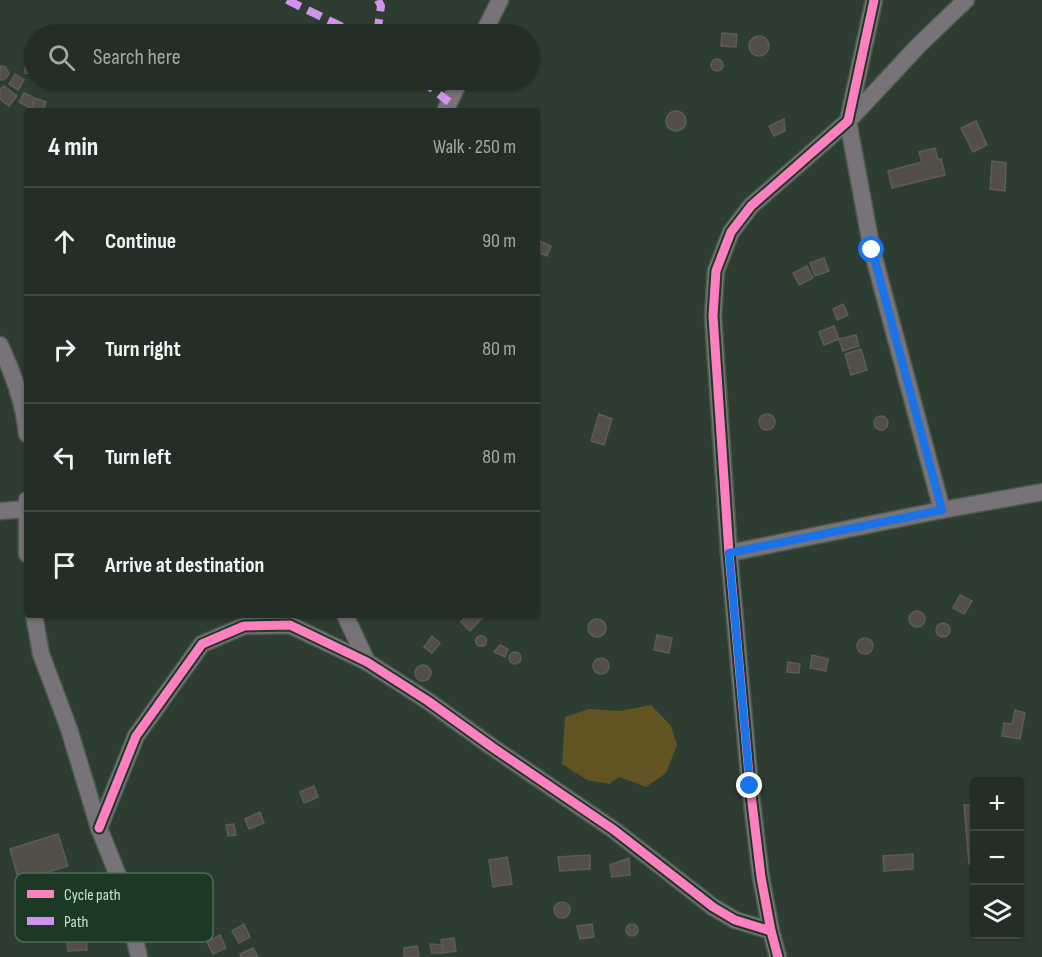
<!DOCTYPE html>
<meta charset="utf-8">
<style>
:root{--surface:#222e26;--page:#2a362e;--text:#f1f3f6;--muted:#a2a8a7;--line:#3f4a43}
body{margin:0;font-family:"Sofia Sans Condensed",sans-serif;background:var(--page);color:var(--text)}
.controls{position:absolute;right:18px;bottom:18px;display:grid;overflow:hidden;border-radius:6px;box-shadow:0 2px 4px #0004}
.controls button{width:54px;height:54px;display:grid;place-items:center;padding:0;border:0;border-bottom:2px solid var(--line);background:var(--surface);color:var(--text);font:30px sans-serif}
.stop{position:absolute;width:18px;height:18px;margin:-14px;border:4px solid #1a73e8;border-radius:50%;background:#fff}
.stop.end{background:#1a73e8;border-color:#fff;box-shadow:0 2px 6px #0008}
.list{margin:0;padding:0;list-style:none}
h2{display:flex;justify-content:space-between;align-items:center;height:78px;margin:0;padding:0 24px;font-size:26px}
h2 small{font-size:20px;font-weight:400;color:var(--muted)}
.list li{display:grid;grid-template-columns:39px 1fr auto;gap:18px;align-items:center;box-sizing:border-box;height:108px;padding:0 24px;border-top:2px solid var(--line)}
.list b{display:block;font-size:22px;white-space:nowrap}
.list em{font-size:20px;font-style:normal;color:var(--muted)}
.icon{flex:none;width:33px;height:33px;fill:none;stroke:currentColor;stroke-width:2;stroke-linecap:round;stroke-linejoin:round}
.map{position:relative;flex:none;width:1042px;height:957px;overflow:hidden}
.search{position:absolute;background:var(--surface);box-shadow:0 2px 4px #0004;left:24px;top:24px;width:516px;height:66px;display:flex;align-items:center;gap:15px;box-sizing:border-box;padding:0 21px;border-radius:33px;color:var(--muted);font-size:22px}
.panel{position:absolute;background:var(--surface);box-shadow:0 2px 4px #0004;left:24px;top:108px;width:516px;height:510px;border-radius:6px}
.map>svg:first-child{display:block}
.green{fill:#615422}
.building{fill:#534f47;stroke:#5c5c55;stroke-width:1.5}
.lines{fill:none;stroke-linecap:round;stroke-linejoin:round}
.street-casing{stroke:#4c5950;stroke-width:19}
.street{stroke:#787378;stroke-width:16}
.quiet{stroke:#d193ec;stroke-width:8;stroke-dasharray:15 8;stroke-linecap:butt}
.cycleway-casing{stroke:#1c3924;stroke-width:13}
.cycleway{stroke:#ff80c0;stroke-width:9}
.route{stroke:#1a73e8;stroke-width:8}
.key{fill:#1c3924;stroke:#526b58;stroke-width:1.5}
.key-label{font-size:16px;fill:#cfe0d2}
</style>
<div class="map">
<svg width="1042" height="957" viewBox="0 0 1042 957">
<rect width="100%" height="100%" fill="#2d3d32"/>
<polygon class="green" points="651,705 671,726 677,745 666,773 646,787 619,777 609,784 587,780 562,764 565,717 589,709 620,711"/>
<g class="building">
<polygon points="722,33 737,34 736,47 721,46"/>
<circle cx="759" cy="46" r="10"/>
<polygon points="26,58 34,59 34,74 25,73"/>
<circle cx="717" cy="65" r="6"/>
<polygon points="0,66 5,67 9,73 7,77 3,80 0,80"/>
<polygon points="15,74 24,80 18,90 9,84"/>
<polygon points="55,80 69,80 68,86 64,89 60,89 56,86"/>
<polygon points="4,86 17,96 9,106 0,99 0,89"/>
<polygon points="24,93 33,97 32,109 19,102"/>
<polygon points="35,98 46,102 43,111 32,109"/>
<circle cx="676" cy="121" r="10"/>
<polygon points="784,119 785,131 774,136 769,126"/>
<polygon points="976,121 987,145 973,152 961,128"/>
<polygon points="935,148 938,160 941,159 945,175 892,188 888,171 922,162 919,152"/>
<polygon points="992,161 1006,163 1005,191 990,189"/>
<polygon points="539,241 551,246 547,256 537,252"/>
<polygon points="824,258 829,271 815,276 810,263"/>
<polygon points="807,266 813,278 799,285 793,273"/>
<polygon points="843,304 848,315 837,320 833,309"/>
<polygon points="834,326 839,339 824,345 819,332"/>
<polygon points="856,335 859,346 843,351 839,339"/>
<polygon points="861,349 867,370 851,375 845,354"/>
<polygon points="599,414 612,419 604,445 591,441"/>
<circle cx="767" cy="422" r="8"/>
<circle cx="881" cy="423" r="7"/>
<polygon points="960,595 972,601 964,614 953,608"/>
<circle cx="917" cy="619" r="8"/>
<polygon points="467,615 485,615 470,631 461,622"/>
<circle cx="597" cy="628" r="9"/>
<circle cx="943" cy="630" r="7"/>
<polygon points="657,635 672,638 669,653 654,650"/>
<circle cx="481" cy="641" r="5.5"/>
<polygon points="432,636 440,643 432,653 424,647"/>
<circle cx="865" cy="646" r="8"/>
<polygon points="500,645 508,649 505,657 494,652"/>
<circle cx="515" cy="658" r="6"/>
<polygon points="812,655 828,659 826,671 810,668"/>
<circle cx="601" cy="666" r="8"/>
<polygon points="788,662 800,664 799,673 787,672"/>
<circle cx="423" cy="673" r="8"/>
<polygon points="1015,710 1025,713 1020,739 1002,736 1004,723 1012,724"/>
<polygon points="314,786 318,797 304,803 300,792"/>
<polygon points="964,805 974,805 974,864 969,864"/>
<polygon points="260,812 264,823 249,829 245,819"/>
<polygon points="234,824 236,835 228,836 226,825"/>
<polygon points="58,834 68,866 19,881 10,849"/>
<polygon points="913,854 913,869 884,871 883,856"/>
<polygon points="590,855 590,869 560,871 558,857"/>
<polygon points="507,857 512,884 493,887 489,860"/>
<polygon points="629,858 630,875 612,877 610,865"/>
<circle cx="562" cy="910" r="8"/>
<circle cx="632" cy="930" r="6"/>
<polygon points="244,924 250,937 239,943 232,931"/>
<polygon points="592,924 594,937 580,939 577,926"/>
<polygon points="220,935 226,948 213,954 207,942"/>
<polygon points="86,938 87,950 68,951 67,940"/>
<polygon points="454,938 456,951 443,953 441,940"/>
<polygon points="430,944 443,945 443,953 432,953"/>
<polygon points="417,946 419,957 404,957 404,948"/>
<polygon points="253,948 258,957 241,957 240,954"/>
</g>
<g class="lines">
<defs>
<g id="street">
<polyline points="966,0 920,44 848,121 872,250 942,510 1042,492"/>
<polyline points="483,34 500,0"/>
<polyline points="445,111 460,80"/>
<path d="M0 345C13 374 24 402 27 434"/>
<polyline points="27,500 27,554"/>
<polyline points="0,511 27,509"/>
<polyline points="729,553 942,510"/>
<polyline points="34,615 41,654 69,729 99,828 123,888 139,957"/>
<polyline points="345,615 367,662"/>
<polyline points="99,828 136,736 202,644 244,626 290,625 367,662 428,701 492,747 614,830 713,907 735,920 771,931"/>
<polyline points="778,957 771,931 761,877 750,786 729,553 713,316 716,271 731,232 751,206 848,121 874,0"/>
</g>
</defs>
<use href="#street" class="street-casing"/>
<use href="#street" class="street"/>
<g class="quiet">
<polyline points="287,0 357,34"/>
<polyline points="377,34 381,6 378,0"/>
<polyline points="421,80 449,102"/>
</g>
<defs>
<g id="cycleway">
<polyline points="99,828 136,736 202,644 244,626 290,625 367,662 428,701 492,747 614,830 713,907 735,920 771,931"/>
<polyline points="778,957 771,931 761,877 750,786 729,553 713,316 716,271 731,232 751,206 848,121 874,0"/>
</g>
</defs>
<use href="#cycleway" class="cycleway-casing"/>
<use href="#cycleway" class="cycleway"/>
</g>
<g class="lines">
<polyline class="route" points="750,786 729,553 942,510 872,250"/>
</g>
<rect x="15" y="873" width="198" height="69" rx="9" class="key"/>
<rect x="27" y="890" width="27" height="8" fill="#ff80c0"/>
<rect x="27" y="917" width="27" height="8" fill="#d193ec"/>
<g class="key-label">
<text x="64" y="900">Cycle path</text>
<text x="64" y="927">Path</text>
</g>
</svg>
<div class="controls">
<button>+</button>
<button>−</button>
<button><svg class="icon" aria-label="layers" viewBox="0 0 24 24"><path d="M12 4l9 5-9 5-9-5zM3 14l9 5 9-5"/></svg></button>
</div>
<div class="stop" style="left:872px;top:250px"></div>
<div class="stop end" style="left:750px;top:786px"></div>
<div class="search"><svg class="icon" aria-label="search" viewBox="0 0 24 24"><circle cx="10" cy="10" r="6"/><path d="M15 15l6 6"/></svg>Search here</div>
<section class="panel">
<h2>4 min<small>Walk · 250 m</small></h2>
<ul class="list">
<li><svg class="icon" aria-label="ahead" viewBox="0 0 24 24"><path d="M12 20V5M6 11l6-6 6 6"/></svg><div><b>Continue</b></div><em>90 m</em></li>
<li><svg class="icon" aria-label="right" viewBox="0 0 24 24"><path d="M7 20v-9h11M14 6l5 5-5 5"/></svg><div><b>Turn right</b></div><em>80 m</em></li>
<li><svg class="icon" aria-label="left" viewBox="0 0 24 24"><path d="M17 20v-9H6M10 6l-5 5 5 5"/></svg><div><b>Turn left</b></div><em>80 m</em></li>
<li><svg class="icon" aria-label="arrive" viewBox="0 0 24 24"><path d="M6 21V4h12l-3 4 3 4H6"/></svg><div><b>Arrive at destination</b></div></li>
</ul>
</section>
</div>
